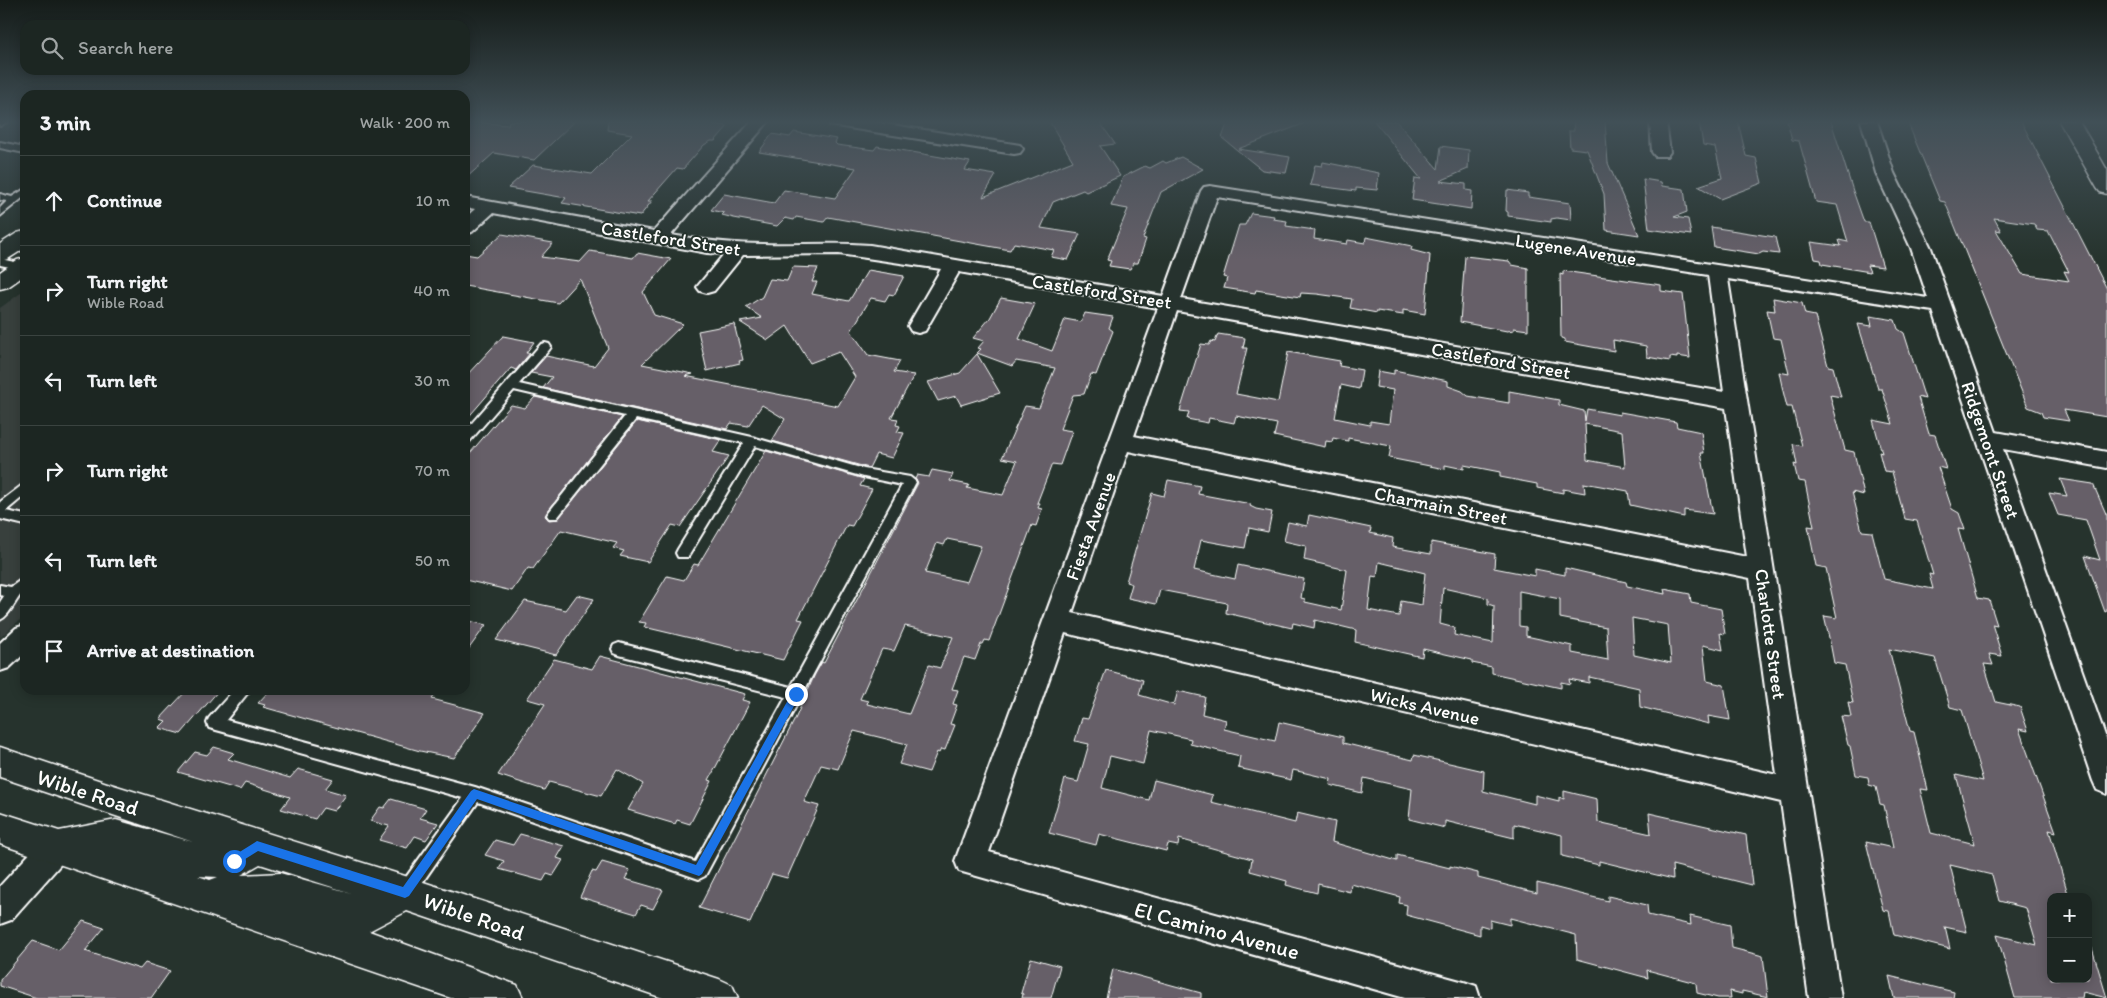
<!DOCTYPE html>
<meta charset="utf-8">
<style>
:root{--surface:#1c2622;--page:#29322f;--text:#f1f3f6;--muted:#a0a5a5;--line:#3a4340}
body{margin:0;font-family:Itim,sans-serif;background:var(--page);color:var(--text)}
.controls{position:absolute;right:15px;bottom:15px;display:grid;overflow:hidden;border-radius:10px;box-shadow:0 2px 12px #0003}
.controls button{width:45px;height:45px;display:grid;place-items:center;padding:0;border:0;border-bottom:1px solid var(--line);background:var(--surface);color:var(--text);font:25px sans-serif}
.stop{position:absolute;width:15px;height:15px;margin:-11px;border:4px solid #1a73e8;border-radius:50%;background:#fff}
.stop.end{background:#1a73e8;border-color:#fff;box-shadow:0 1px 5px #0008}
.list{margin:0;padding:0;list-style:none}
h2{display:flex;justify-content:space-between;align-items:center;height:65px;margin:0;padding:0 20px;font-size:21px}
h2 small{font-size:16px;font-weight:400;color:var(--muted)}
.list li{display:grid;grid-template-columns:32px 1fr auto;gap:15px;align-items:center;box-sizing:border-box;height:90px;padding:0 20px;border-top:1px solid var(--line)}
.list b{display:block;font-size:19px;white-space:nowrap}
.list p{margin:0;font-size:16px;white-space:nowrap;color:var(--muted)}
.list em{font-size:16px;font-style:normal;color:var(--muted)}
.icon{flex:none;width:28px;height:28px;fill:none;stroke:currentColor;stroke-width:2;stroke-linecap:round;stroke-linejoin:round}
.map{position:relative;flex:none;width:2107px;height:998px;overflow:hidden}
.search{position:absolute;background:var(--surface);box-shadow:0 2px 12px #0003;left:20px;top:20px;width:450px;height:55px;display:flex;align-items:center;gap:12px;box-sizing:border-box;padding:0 18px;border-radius:15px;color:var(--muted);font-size:19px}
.panel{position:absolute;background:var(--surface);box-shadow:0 2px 12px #0003;left:20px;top:90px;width:450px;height:605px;border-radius:15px}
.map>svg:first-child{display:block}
.built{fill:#39403e}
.building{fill:#665f67;stroke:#fff;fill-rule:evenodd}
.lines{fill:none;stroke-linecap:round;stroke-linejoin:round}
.service-casing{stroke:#fff;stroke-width:4}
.minor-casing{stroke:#fff;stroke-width:4}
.tertiary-casing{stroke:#fff;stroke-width:3}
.secondary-casing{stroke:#fff;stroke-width:3}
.service{fill:#26332d;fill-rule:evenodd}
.minor{fill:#26332d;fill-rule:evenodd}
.tertiary{fill:#26332d;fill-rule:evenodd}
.secondary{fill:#26332d;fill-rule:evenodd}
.route{fill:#1a73e8}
.labels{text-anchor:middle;stroke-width:4;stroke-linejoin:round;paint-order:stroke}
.street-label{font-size:19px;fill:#fff;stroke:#26332d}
.near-street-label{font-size:22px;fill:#fff;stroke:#26332d}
</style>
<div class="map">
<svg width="2107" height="998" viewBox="0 0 2107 998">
<rect width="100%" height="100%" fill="#26332d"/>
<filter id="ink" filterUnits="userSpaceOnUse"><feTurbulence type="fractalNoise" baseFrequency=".02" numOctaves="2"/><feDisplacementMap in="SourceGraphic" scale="10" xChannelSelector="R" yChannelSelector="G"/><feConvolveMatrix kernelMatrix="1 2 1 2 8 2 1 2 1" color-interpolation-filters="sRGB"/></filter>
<g filter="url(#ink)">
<polygon class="built" points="25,290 25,615 0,638 0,308"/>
<g class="building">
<polygon points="465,121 508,125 509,121 575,121 534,160 494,153 465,179"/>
<polygon points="608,121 715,121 712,124 728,126 715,141 711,141 704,145 683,169 677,168 648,201 652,201 640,216 562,203 566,198 508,188 533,165 592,174 632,134 607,130"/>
<polygon points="1049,121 1099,121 1115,144 1100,146 1120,176 1086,192 1083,190 1053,202 1041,228 1080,234 1068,260 1051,257 1054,250 1014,243 1010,250 828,217 824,222 796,217 794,220 785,218 777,226 734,218 722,215 724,213 711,210 724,194 774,203 784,190 835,198 856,168 759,152 772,134 790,137 794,132 837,139 835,143 837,145 874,150 877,146 970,162 965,170 996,175 983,197 1073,161"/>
<polygon points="1228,121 1308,121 1308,122 1238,149 1290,157 1286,173 1262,170 1222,138"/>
<polygon points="1374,121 1396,121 1438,169 1441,146 1469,150 1468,169 1440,181 1466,184 1466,190 1472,191 1471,209 1412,200 1415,178 1421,179"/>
<polygon points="1573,121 1605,121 1608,163 1639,235 1606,230 1604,194 1587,150 1570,148 1569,131 1574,131"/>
<polygon points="1699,121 1738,121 1746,156 1756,158 1762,183 1720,199 1698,186 1722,178 1715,147 1703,145"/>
<polygon points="1787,121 1831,121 1853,191 1864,222 1869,222 1883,267 1867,265 1870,272 1822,264 1821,260 1815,259 1811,242 1841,246 1839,240 1848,242 1837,205 1816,202 1799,141 1792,140"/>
<path d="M1907 121H2021L2107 289V417L2064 410 2069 421 2043 417 2041 412 2028 407 1954 224 1945 202 1940 201ZM1994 218 2034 224 2037 230 2048 231 2069 272 2064 271 2069 281 2022 274 1996 230 2001 231Z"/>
<polygon points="1181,157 1203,169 1161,192 1143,238 1146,239 1138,263 1133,263 1130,269 1109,266 1111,261 1107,260 1128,209 1111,206 1123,177 1145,166 1150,168 1163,161 1166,163"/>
<polygon points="1323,162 1379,173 1377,190 1356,188 1356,191 1310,185 1315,165 1322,166"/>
<polygon points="1643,179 1661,182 1662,186 1684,189 1687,212 1674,217 1688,219 1691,235 1649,229"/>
<polygon points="1507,190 1528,193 1528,197 1570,203 1571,220 1557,218 1551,219 1551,222 1508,216 1508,212 1506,211"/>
<polygon points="1251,213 1274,216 1273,219 1287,221 1286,226 1315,230 1314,239 1347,244 1348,240 1365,243 1366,237 1412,246 1411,250 1430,255 1425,314 1403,310 1403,315 1377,311 1377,313 1350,308 1352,299 1317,294 1301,293 1300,297 1256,290 1255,293 1224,288 1227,278 1223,277 1239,225 1245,225"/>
<polygon points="1711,227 1775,237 1779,254 1763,252 1759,254 1714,247"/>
<polygon points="502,234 553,243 541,257 580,262 590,251 633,258 637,253 671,259 643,292 654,315 683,324 642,364 693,374 685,376 838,406 855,377 839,352 810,363 787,326 768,340 740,322 762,318 746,307 762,297 770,279 787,281 793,267 818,268 812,282 817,282 812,294 849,301 868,270 904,276 894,295 889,294 885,301 871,298 851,331 868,355 900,361 894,372 914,375 891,418 898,419 896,425 900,426 897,432 904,433 892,458 876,454 869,468 772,441 785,419 762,405 748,426 731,423 727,429 543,388 552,377 531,373 546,356 594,366 608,348 580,279 558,303 465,286 465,254 477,256"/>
<polygon points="1465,256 1509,261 1512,265 1528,268 1528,330 1514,328 1514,330 1507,331 1460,322"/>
<polygon points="1563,271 1661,285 1661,291 1683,294 1690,358 1677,356 1677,358 1670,357 1670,361 1647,357 1646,346 1613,340 1614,351 1565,342 1565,339 1561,338 1560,274 1563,275"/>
<path d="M1001 298 1035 304 1019 339 1052 351 1065 319 1081 322 1085 313 1113 317 1109 328 1113 331 1096 375 1091 374 1084 394 1073 395 1060 429 1072 431 1060 465 1052 464 1037 503H1040L1038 508 1042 509 1036 526 1032 525 989 641 985 640 983 644H981L975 660 964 657 952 689 958 690 953 704 957 705 950 724 955 725 945 750 941 749 939 753 937 752 929 772 899 764 907 744 854 731 838 769 821 765 804 802 819 806 787 878 772 874 750 923 699 908 796 717 815 674 822 662 824 663 918 483 915 479 917 475 929 477 932 470 953 474 950 481 969 485 967 488 1003 495 1017 461 1002 458 1025 406 1039 408 1055 368 1016 361 1012 366 977 353 981 349 978 348 984 341 973 338 990 318ZM947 539 981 546 967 582 925 573 937 543 944 545ZM905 626 953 637 940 668 929 665 909 714 867 704 868 701 860 699 882 649 894 651Z"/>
<path d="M1773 298 1802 303 1805 314 1815 316 1828 366 1833 367 1841 397 1830 395 1845 450 1854 452 1864 495 1852 492 1862 531 1872 532 1884 579 1933 589 1929 574 1933 575 1917 521 1905 519 1892 472 1884 471 1879 452 1882 453 1873 420 1893 424 1882 389H1878L1858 324 1872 326 1870 316 1895 320 1898 329 1904 333 1925 399 1918 397 1929 434 1935 435 1946 469 1938 467 1952 509 1959 513 1965 530 1958 529 1978 598 1989 600 1997 625 1992 624 2002 656 1989 654 1993 665 1984 664 1996 702 2020 707 2028 731 2019 729 2056 832 2049 830 2069 897H2051V979H2088V949L2092 948 2107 998 2083 992 2082 998H2015L1997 935 2037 945 2026 908 1999 901 1992 875 1950 865 1967 932 1945 927 1950 949 1894 935 1889 911 1883 910 1866 842 1893 848 1884 805 1880 804 1876 787 1869 785 1868 777 1856 775 1850 746 1848 745 1841 716 1851 717 1848 702 1853 703 1845 665 1834 663 1830 642 1824 616 1837 618 1826 568 1816 566 1808 526 1814 527 1805 482 1798 481 1794 464 1797 465 1793 444 1802 446 1792 407H1787L1783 391 1779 372 1789 374 1781 339 1773 338 1767 310 1775 311ZM1889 649 1935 658 1950 707 1962 710 1983 781 1956 775 1975 844 1931 833 1920 789 1928 790 1914 732 1910 731Z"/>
<polygon points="734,324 743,360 739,361 740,363 707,371 698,331"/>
<path d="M1218 334 1245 338 1243 348H1247L1236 394 1278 402 1288 352 1340 361 1339 366 1362 370 1359 389 1341 385 1335 418 1370 425V421L1389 424 1393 390 1376 387 1378 371 1394 374V370L1448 381V386L1462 391 1468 396 1509 403V391L1559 400V405L1584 411 1585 421 1587 409 1620 415V412L1676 422 1677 427 1701 432 1704 453H1701L1713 514 1684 510V517L1630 505 1628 491 1584 483 1585 493 1563 489V493L1537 488V484L1500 477V472L1464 465V469L1445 465V469L1389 458 1391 446 1348 438V441L1333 438 1332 442 1326 441 1325 447 1302 442 1274 436 1277 424 1236 416 1234 423 1209 418 1208 423 1187 419 1189 412 1180 411 1201 344 1209 345 1211 341 1215 342ZM1585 424 1622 431 1625 467 1587 460Z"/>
<polygon points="503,336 534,342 526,353 530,353 516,370 511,368 465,421 465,377"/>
<polygon points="977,354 1000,393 961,405 956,396 938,401 928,382 960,373"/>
<polygon points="535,397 622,417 548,511 545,516 549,520 558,519 637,421 721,440 713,452 729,456 680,527 672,525 648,562 620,556 624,551 613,548 617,543 561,530 533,569 528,568 512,591 465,580 465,459 511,405 525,408"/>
<polygon points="766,451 864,479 860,486 872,489 852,526 847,525 798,619 803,620 783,660 644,627 646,623 639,622 667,576 684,580 694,564 698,565"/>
<polygon points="2060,479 2093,484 2107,516 2107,611 2105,612 2085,556 2100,560 2086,520 2058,515 2049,493 2067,496"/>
<path d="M1168 480 1200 486 1198 494 1251 504 1250 506 1256 509 1272 512 1268 532 1249 528 1245 548 1201 540 1194 570 1235 579 1238 565 1304 579 1301 598 1305 599V602L1341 610 1347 570 1304 560 1306 546 1284 541 1288 522 1307 526 1309 515 1371 528 1370 533 1393 538 1392 547 1431 554V542L1495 554 1494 568 1535 576V569L1565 575V568L1626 582 1627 586 1665 594 1664 589 1690 594 1691 603 1721 609 1725 634 1720 633 1723 650 1703 645 1707 681 1724 685 1730 720 1708 716 1709 724 1640 707 1639 688 1589 677V683L1569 679 1570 684 1561 682V688L1492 673V667L1472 663V660L1423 649 1422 657 1355 642 1356 630 1315 620 1314 628 1293 623 1292 628 1226 613 1227 603 1160 590 1156 604 1128 598 1132 584 1126 582 1152 493 1164 496ZM1379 562 1425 573 1422 605 1401 601 1399 616 1368 610 1372 576 1377 577ZM1443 588 1488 598V604L1494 606 1493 643 1454 635 1455 628 1440 624ZM1519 591 1560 599V618L1606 627 1608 660 1572 653V646L1526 636V627L1519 626ZM1632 618 1668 625 1671 663 1634 655Z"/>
<polygon points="577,595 594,599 556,655 496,640 525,601 566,610"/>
<polygon points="465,620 486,625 465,654"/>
<polygon points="600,656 745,694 742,700 750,702 709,780 712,781 690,824 677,820 675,824 628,810 643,784 617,769 601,796 549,782 544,790 498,775 545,704 527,699 554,659 592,669"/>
<polygon points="1106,670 1143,680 1139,695 1174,705 1178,691 1205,697 1202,714 1226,720 1224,729 1275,741 1279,722 1343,737 1343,743 1413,760 1414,755 1484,771 1483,791 1535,804 1535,795 1559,801 1559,797 1564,799 1564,791 1597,799 1598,822 1651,834 1649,813 1746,835 1752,885 1672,865 1673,879 1599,861 1599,865 1562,856 1562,835 1514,824 1514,838 1445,821 1445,828 1409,819 1412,789 1364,778 1362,793 1330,785 1331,779 1293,770 1291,780 1238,768 1240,756 1190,744 1191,739 1151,730 1143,764 1110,756 1102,788 1149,800 1154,780 1213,795 1211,802 1295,823 1297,813 1335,822 1332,842 1397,861 1397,855 1450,868 1450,866 1478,873 1478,878 1537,893 1537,883 1608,901 1608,896 1647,905 1648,915 1691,925 1690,916 1730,925 1732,948 1763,956 1768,997 1742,991 1742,994 1730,991 1731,998 1718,998 1697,993 1696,983 1647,970 1648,978 1577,959 1576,935 1510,918 1510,925 1490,920 1490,928 1480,925 1480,935 1406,915 1407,905 1399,903 1400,897 1351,884 1350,892 1318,884 1317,893 1286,885 1287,881 1250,871 1252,859 1179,839 1178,846 1168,844 1166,851 1099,834 1096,845 1049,833 1065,779 1078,782 1089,744 1075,741 1082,718 1088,719"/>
<polygon points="187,690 219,690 181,734 159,728 166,721 160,719"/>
<polygon points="270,690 347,690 356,692 358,690 439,690 432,699 485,713 454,758 420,751 263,707 265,705 258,703"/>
<polygon points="214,747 234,753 228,759 290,778 298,769 333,779 325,789 346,795 334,811 323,808 315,819 281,809 290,797 245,783 240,790 178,772 195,752 207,755"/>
<polygon points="391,799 426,809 420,818 438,823 426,840 415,836 407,848 379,840 389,826 370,821 380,807 384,808"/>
<polygon points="520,834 564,846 557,858 563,860 553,876 547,874 543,881 499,869 504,861 485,855 495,840 513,845"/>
<polygon points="602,862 630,870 625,879 663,890 653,909 641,905 636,914 580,897 592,871 596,872"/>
<polygon points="83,921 104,928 85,951 140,969 145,963 170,971 151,998 37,998 0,986 0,980 33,941 59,950"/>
<polygon points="1031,958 1060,966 1051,998 1022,998 1023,994 1021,993"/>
<polygon points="1113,969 1201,993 1201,998 1106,998"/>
<polygon points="1889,976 1954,992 1953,998 1894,998"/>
</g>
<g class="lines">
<defs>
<g id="service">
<polygon points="0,121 8,121 0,126"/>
<polygon points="0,142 25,147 25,153 0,148"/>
<polygon points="25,189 25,196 0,216 0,208 7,201 0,200 0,194 12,197"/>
<polygon points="0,259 25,264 25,270 0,265"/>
<polygon points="545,343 549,344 551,347 549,350 519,384 752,437 864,469 910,477 916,482 705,876 699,879 478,802 411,899 405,901 399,899 397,893 399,887 463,798 209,728 207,723 209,718 234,690 250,690 226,720 475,787 695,862 786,697 619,655 614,653 612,649 614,645 619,643 791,687 902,485 864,477 755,446 688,557 678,557 676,553 678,549 744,443 636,419 557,518 549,518 547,515 549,512 625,416 514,390 469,442 465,443 465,431 541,344"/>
<polygon points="25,483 25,495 6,511 25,515 25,525 0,519 0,502"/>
<path d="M25 577V590C16 598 10 616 0 620V602L4 596 0 595V585L11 587Z"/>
</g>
<g id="minor">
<path d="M752 121H769L671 235C701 240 732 244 763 244 799 245 834 242 870 245L1163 296 1201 191 1204 187 1210 186 1928 298 1911 248 1876 173 1861 121H1877L1894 173 1931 248 1996 432 2107 452V468L2003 449 2107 741V794L2097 790 2093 781 1933 311 1728 279 1841 998H1809L1781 802 1065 633 989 852 1464 982 1476 986 1480 998H1405L959 871 955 861 1158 308 959 272 925 331 918 333 911 331 908 326 941 269 839 254 743 255 714 291 707 293 700 291 697 287 724 254 707 253 493 213 472 232 465 234V218L475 209 465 207V197L654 231ZM1217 197 1708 275 1724 392 1181 299ZM1177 311 1726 408 1747 557 1134 436ZM1128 451 1750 578 1777 775 1072 613Z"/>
<polygon points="828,121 867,121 1014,144 1020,145 1023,149 1020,153 1014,154 836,126 830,125"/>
<polygon points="1650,121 1666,121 1670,152 1667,156 1655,156 1652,152"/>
<polygon points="25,625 25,653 9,668 0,671 0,643 16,628"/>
<polygon points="56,833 67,837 71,847 67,857 11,920 0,924 0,886 45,837"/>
</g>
<g id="tertiary">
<polygon points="2059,121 2079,121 2107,170 2107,194 2100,192 2097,188"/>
<path d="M0 747 107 783 405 876 719 979 732 985 738 998H663L407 911 369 931 517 985 523 998H451L0 844V812L59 831 116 820 193 842 0 777ZM260 864 351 893 280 873 241 875ZM198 876 218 877 210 880Z"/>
</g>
<g id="secondary">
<polygon points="25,231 25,248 8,259 0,261 0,244 17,233"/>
<polygon points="25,258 25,275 8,287 0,289 0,272 17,260"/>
</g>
</defs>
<use href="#service" class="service-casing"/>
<use href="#minor" class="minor-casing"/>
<use href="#tertiary" class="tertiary-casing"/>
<use href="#secondary" class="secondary-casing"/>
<use href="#service" class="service"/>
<use href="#minor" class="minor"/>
<use href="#tertiary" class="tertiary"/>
<use href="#secondary" class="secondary"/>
</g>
</g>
<linearGradient id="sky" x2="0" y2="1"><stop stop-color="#151c19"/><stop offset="0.47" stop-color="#415057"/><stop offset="1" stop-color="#415057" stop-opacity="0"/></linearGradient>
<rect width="2107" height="260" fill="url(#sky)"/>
<polygon class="route" points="796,690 801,694 799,697 702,874 699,876 477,799 409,896 405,898 258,851 234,866 229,861 230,858 257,841 403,887 471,791 474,789 696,865 793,691"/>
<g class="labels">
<g class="street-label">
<text transform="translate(671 238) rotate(9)" y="7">Castleford Street</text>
<text transform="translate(1576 249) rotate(9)" y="7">Lugene Avenue</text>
<text transform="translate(1102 291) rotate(9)" y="7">Castleford Street</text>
<text transform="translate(1501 360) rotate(10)" y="7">Castleford Street</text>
<text transform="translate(1991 450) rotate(71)" y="7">Ridgemont Street</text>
<text transform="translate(1441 505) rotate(11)" y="7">Charmain Street</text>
<text transform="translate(1090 526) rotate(-70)" y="7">Fiesta Avenue</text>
<text transform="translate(1771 634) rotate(82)" y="7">Charlotte Street</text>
<text transform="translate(1425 706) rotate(13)" y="7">Wicks Avenue</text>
</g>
<g class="near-street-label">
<text transform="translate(88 792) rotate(18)" y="8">Wible Road</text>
<text transform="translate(474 916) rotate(19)" y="8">Wible Road</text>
<text transform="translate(1217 930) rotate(15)" y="8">El Camino Avenue</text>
</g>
</g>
</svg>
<div class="controls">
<button>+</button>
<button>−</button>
</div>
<div class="stop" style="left:234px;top:861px"></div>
<div class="stop end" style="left:796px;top:694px"></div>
<div class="search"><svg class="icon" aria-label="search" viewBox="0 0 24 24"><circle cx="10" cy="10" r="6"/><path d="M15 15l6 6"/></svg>Search here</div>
<section class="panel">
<h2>3 min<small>Walk · 200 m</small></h2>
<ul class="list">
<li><svg class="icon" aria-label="ahead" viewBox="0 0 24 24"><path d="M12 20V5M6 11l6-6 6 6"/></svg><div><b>Continue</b></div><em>10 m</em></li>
<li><svg class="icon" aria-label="right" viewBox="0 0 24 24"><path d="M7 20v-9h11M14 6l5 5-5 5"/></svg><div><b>Turn right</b><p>Wible Road</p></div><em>40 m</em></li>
<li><svg class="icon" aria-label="left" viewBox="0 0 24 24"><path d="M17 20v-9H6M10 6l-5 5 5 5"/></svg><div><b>Turn left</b></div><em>30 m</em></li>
<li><svg class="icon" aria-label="right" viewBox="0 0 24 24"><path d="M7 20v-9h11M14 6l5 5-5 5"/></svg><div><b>Turn right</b></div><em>70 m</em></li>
<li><svg class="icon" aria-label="left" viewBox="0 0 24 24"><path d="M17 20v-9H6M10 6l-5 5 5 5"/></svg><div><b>Turn left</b></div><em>50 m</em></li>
<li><svg class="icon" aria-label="arrive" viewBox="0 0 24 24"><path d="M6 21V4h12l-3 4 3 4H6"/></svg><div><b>Arrive at destination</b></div></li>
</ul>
</section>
</div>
